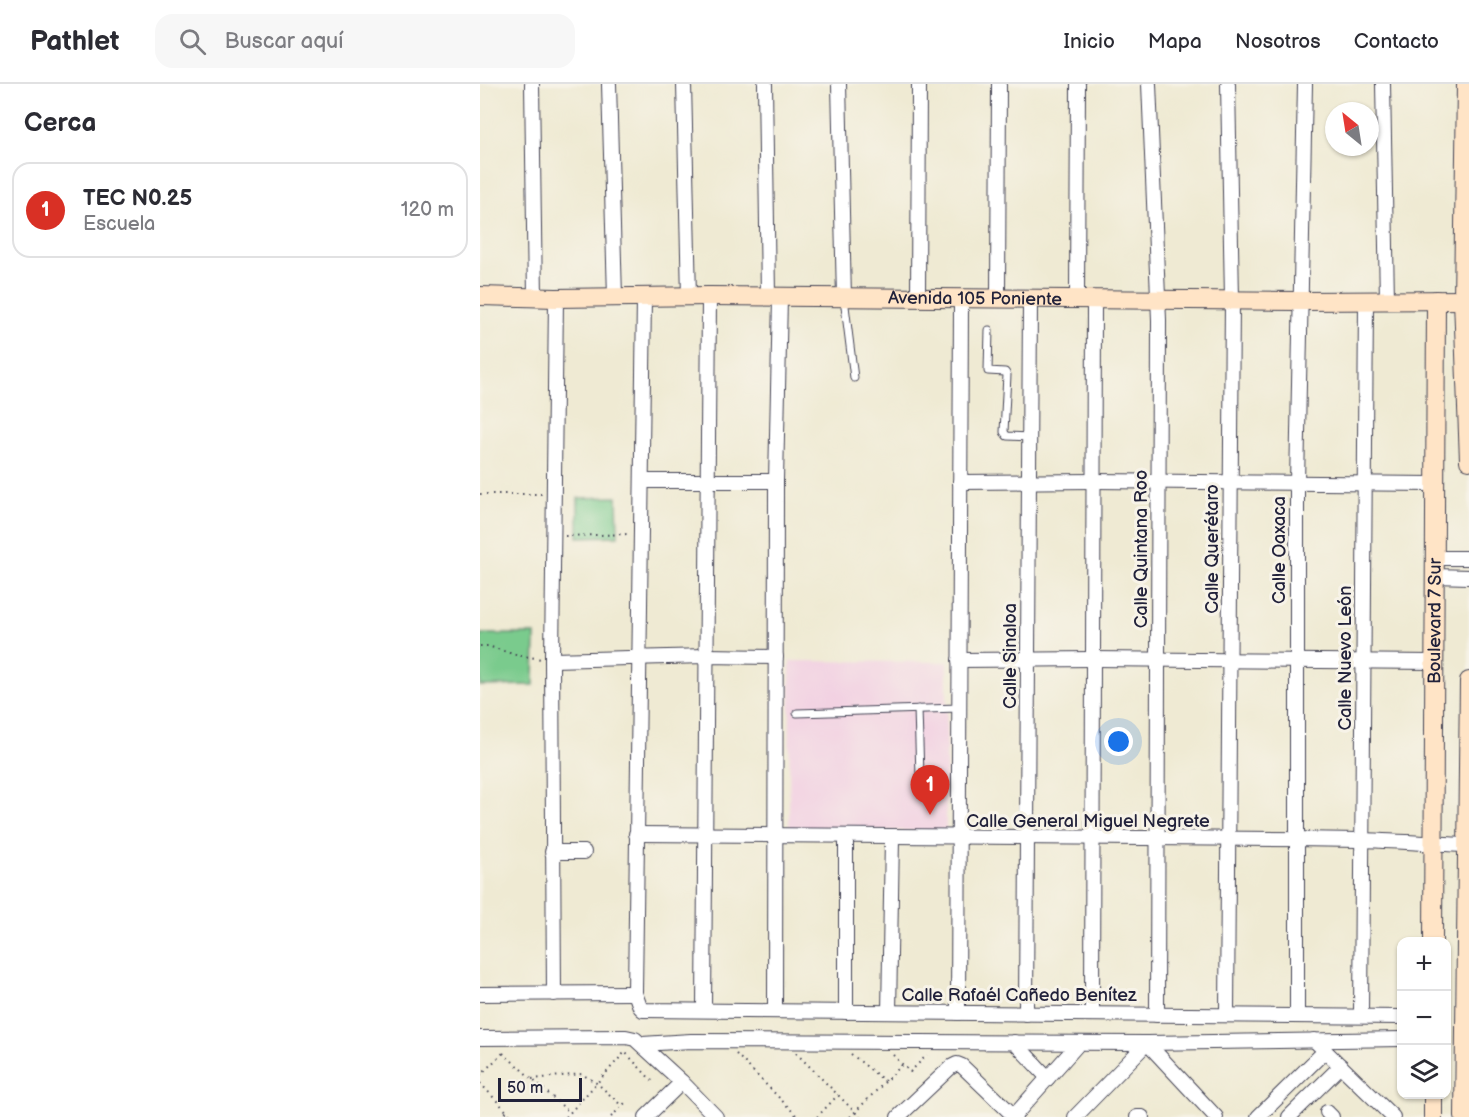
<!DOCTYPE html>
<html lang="es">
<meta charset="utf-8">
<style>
:root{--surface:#fff;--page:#f7f7f7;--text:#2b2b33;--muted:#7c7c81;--line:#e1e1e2;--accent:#d93025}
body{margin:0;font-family:"Balsamiq Sans",sans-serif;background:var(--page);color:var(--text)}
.controls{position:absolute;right:18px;bottom:18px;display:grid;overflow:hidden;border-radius:12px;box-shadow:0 2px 4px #0004}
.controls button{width:54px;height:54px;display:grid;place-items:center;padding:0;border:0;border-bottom:2px solid var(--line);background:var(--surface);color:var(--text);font:30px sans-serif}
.compass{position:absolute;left:845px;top:18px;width:54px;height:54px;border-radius:50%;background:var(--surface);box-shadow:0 2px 4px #0004;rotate:330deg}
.scale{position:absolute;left:18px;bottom:15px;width:84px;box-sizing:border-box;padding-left:6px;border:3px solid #22223b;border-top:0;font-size:16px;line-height:21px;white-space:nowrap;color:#22223b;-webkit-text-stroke:4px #f7f3e8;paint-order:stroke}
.you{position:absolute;left:639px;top:658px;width:21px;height:21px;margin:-15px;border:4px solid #fff;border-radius:50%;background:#1a73e8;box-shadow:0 0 0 9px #1a73e833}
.badge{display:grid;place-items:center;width:39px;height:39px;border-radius:50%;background:var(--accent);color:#fff;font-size:20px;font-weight:700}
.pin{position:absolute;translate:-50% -50px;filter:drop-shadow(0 2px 3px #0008)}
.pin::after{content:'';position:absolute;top:32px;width:21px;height:18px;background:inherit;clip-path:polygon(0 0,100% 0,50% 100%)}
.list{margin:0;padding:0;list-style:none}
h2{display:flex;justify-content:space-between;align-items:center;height:78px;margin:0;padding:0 24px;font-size:26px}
h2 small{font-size:20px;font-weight:400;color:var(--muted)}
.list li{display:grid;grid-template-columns:39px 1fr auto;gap:18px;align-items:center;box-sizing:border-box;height:96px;margin:0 12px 12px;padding:0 12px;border:2px solid var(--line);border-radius:18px}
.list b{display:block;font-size:22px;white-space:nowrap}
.list p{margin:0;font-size:20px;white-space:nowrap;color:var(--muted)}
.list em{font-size:20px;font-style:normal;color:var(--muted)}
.icon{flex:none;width:33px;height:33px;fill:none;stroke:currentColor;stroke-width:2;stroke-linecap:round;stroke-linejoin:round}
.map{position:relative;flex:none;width:989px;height:1033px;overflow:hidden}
header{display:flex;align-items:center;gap:36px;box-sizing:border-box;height:84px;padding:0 30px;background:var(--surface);border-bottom:2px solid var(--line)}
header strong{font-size:28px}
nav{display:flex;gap:33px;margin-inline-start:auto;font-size:21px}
.search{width:420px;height:54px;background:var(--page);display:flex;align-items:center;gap:15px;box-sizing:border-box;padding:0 21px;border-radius:18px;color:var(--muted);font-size:22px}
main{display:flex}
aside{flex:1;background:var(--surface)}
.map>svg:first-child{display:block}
.built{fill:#f2d0e2}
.green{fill:#7acb8d;stroke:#4e7664;stroke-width:1.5}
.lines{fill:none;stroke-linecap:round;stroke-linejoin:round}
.lane-casing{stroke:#414052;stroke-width:9}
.street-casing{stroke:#414052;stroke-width:16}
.secondary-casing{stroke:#414052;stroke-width:20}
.path{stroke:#414052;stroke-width:2;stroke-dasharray:1.5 4.5;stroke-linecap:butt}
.lane{stroke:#fff;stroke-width:7}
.street{stroke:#fff;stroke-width:14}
.secondary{stroke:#ffe4c6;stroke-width:18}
.labels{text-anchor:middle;stroke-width:6;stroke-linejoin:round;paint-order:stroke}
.street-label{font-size:18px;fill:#22223b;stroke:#f7f3e8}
</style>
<header>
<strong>Pathlet</strong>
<div class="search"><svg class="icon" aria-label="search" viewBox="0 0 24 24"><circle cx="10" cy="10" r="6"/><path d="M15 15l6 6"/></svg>Buscar aquí</div>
<nav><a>Inicio</a><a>Mapa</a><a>Nosotros</a><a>Contacto</a></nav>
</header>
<main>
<aside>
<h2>Cerca<small></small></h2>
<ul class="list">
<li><span class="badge">1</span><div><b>TEC N0.25</b><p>Escuela</p></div><em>120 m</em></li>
</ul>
</aside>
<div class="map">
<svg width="989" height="1033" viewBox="0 0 989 1033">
<rect width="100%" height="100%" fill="#f7f3e8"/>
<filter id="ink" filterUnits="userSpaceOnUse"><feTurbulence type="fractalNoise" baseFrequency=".0167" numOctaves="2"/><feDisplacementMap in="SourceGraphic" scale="12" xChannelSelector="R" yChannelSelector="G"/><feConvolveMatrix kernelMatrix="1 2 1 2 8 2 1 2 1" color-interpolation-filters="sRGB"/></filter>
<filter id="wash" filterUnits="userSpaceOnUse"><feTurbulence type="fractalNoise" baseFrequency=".008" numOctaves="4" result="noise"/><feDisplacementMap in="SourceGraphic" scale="24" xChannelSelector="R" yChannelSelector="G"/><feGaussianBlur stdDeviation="1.35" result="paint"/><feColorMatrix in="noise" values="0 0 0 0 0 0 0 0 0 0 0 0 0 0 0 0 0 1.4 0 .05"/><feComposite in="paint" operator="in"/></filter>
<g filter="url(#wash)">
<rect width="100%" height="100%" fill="#efead3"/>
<polygon class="built" points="310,577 467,578 466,747 309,746"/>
<g class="green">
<polygon points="137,413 138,452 98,453 98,414"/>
<polygon points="0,550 55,550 54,601 0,602"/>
</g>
</g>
<g filter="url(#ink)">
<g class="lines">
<defs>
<g id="lane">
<polyline points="364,214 374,294"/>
<polyline points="509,246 508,287 525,288 527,291 524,348 527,352 549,353"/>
<polyline points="438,625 440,692"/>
<polyline points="317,629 479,624"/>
</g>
<g id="street">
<polyline points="52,0 55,214"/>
<polyline points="129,0 135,213"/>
<polyline points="204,0 209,213"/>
<polyline points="285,0 288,213"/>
<polyline points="359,0 364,214"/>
<polyline points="669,0 679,236 677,931"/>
<polyline points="903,0 907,216"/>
<polyline points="164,213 155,909 160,923 163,926 922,933"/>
<polyline points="438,214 439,0"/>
<polyline points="518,214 519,0"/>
<polyline points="597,215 598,0"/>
<polyline points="162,397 296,397"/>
<polyline points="480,398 614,397 955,400"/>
<polyline points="955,474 989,474"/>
<polyline points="955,492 989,493"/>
<polyline points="72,576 226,572 296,573"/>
<polyline points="479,576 613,575 955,578"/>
<path d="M156 750C398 754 639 752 880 756 917 757 953 760 989 761"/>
<polyline points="366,753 366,928"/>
<polyline points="72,768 104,768"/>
<polyline points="0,910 155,909"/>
<polyline points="74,910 72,576 76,214"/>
<polyline points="224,926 229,212"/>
<polyline points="295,926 296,397 300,214"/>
<polyline points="409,928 412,754"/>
<polyline points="478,929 481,214"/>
<polyline points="612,929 614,216"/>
<polyline points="546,930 550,214"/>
<polyline points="747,931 752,215 748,0"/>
<polyline points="817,932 817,400 825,0"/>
<polyline points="881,932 886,216"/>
<polyline points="0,954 146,953 155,955 202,998 236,1033"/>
<polyline points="834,956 913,1033"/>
<polyline points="534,958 568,994"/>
<polyline points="162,960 211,957 667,959 922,955"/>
<polyline points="847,1028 852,1033"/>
<polyline points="534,1032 599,959"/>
<polyline points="166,1033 202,998"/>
<polyline points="418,1033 471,983 477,980 482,982 535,1033"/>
<polyline points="595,1033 667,959 736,1033"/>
<polyline points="657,1033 662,1033"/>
<polyline points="778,1033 845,967"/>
<polyline points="809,1033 861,982"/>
</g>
<g id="secondary">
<polyline points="986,0 983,216 989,377"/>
<path id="s1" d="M0 212 76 214 229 212 821 217 989 216"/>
<path id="s2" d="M953 858 956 216"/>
<polyline points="953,1033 953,1010"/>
<polyline points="984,1033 989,597"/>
</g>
</defs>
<use href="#lane" class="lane-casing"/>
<use href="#street" class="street-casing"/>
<use href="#secondary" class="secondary-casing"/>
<g class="path">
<polyline points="0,410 63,410"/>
<polyline points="85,452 149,450"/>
<polyline points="0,562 8,562 36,571 62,575"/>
<polyline points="23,969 90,1029"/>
<polyline points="316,969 380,1033"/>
<polyline points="256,970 318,1033"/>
<polyline points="371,970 406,998"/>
<polyline points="413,971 430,988 447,971"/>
<polyline points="0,991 24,968"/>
<polyline points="52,995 102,990 118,1000 142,1022"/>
<polyline points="0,999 32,1033"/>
<polyline points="21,1033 27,1027"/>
<polyline points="86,1033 145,968 173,998"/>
<polyline points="131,1033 147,1017"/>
<polyline points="337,1033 358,1011"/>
<polyline points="370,1033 423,980"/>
</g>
<use href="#lane" class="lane"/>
<use href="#street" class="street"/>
<use href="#secondary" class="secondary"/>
</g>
</g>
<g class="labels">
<g class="street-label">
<text dy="6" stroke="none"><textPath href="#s1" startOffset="495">Avenida 105 Poniente</textPath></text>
<text transform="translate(661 465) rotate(-90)" y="6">Calle Quintana Roo</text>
<text transform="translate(732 465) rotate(-90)" y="6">Calle Querétaro</text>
<text transform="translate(799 466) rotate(-90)" y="6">Calle Oaxaca</text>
<text dy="6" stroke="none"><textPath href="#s2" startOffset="321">Boulevard 7 Sur</textPath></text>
<text transform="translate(530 572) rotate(-90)" y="6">Calle Sinaloa</text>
<text transform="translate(865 574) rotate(-90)" y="6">Calle Nuevo León</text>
<text x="608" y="743">Calle General Miguel Negrete</text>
<text x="539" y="917">Calle Rafaél Cañedo Benítez</text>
</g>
</g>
</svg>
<div class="controls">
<button>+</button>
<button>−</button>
<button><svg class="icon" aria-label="layers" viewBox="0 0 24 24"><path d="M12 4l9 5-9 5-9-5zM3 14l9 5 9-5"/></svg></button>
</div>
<svg class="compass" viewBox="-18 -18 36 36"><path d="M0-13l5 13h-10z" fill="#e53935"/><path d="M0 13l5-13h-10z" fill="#7c7c81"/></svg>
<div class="scale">50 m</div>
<div class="you"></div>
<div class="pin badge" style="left:450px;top:731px">1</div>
</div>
</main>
